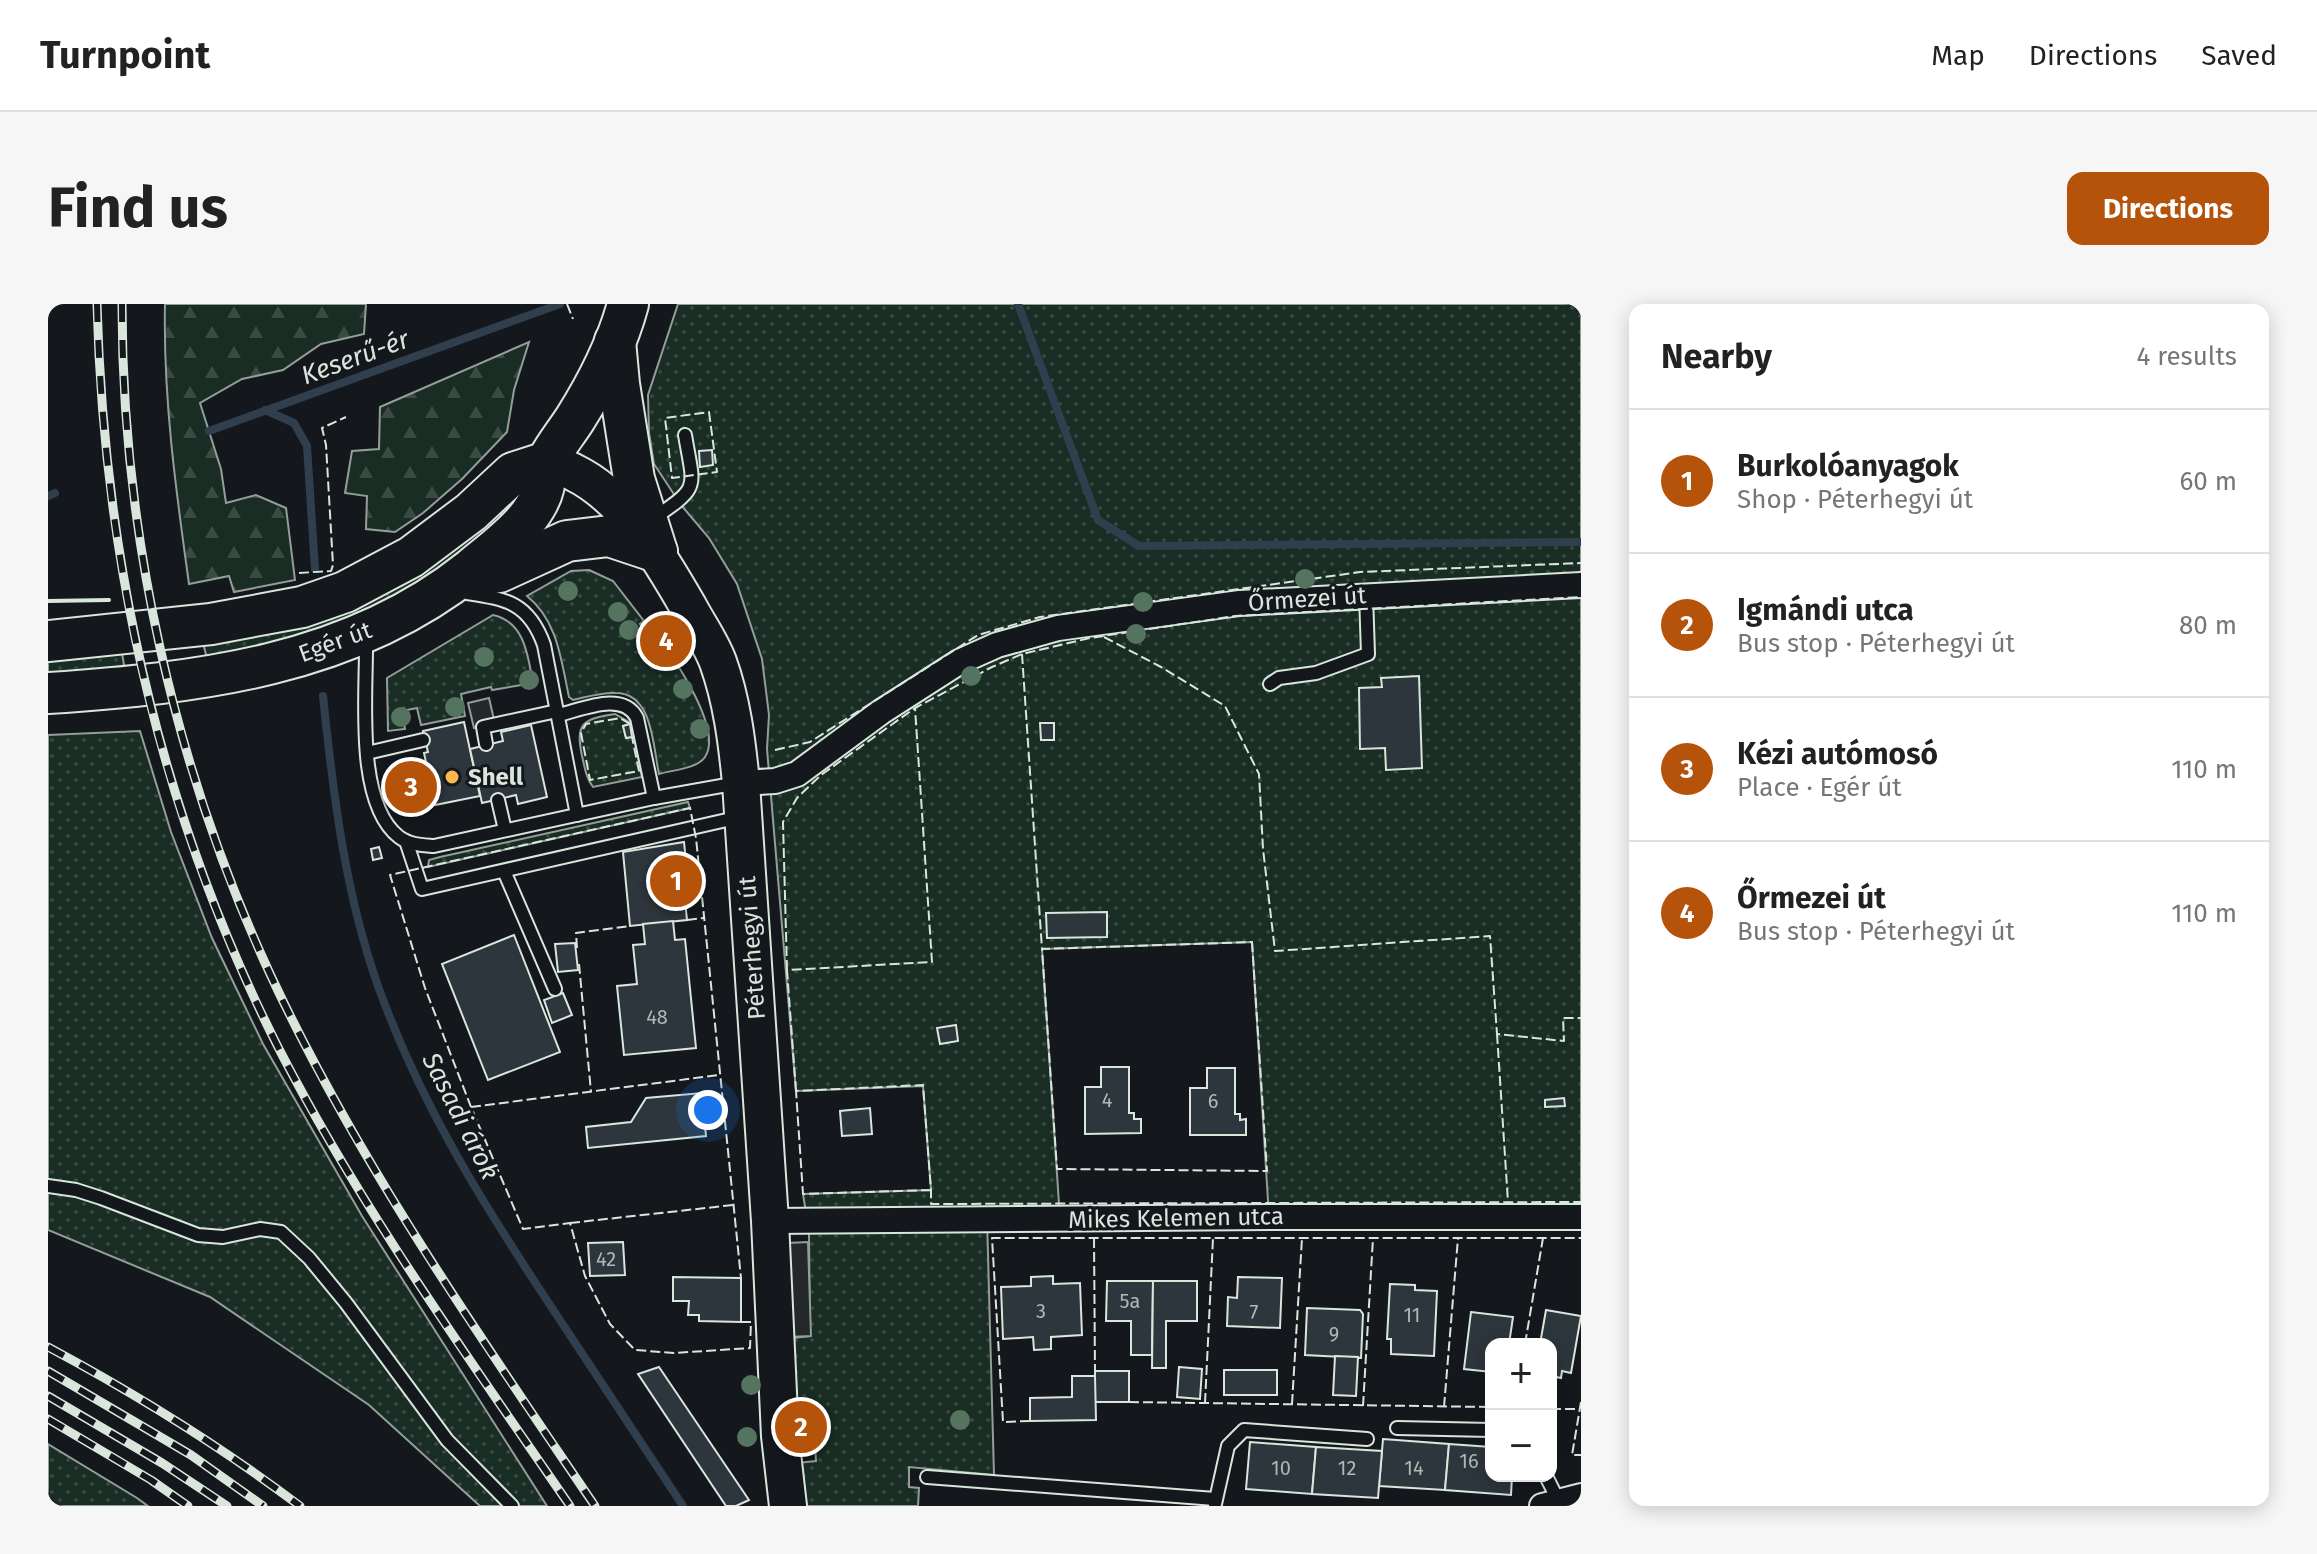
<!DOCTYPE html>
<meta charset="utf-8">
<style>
:root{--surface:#fff;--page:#f6f6f6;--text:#222;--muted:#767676;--line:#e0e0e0;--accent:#b45309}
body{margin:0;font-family:"Fira Sans",sans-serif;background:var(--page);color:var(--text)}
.controls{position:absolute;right:24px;bottom:24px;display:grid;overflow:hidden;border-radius:16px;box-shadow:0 4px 20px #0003}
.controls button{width:72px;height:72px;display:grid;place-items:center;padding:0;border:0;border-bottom:2px solid var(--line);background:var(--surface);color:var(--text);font:40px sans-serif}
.you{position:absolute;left:660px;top:806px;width:28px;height:28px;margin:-20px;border:6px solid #fff;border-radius:50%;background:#1a73e8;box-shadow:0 0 0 12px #1a73e833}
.badge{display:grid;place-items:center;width:52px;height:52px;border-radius:50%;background:var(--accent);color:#fff;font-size:26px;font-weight:700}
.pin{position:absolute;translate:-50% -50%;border:4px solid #fff;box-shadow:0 2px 8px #0006}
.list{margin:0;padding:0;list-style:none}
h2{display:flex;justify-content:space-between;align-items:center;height:104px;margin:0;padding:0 32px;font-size:34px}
h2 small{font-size:26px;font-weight:400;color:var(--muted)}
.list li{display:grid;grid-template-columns:52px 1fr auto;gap:24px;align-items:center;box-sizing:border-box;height:144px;padding:0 32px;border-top:2px solid var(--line)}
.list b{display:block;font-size:30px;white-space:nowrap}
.list p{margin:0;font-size:26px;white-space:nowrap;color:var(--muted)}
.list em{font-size:26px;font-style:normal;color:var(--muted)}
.map{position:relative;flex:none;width:1533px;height:1202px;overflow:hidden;border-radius:16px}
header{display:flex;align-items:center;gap:48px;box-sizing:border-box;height:112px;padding:0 40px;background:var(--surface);border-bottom:2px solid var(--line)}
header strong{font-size:38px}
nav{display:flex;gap:44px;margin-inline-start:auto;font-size:28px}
.intro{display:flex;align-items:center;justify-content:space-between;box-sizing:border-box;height:192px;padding:0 48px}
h1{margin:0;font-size:56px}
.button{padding:20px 36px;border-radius:16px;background:var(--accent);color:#fff;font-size:28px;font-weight:700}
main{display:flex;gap:48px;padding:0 48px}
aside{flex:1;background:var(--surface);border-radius:16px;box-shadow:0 4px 20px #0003}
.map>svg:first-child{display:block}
.grass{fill:url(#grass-dots);stroke:#939e99;stroke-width:2}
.forest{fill:url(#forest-firs);stroke:#939e99;stroke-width:2}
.parking{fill:#24282b;stroke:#939e99;stroke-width:2}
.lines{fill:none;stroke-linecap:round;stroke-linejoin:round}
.stream{stroke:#2f3f4d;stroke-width:8}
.building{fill:#2c363c;stroke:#d8e6dc;stroke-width:2}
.lane-casing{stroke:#d8e6dc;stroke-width:16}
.street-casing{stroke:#d8e6dc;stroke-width:28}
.secondary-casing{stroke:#d8e6dc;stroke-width:40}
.primary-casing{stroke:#d8e6dc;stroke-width:44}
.lane{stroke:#14181c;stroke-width:12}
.street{stroke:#14181c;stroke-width:24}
.secondary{stroke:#14181c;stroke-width:36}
.primary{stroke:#14181c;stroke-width:40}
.rail-casing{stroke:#d8e6dc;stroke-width:9}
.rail{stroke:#14181c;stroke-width:6;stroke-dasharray:18;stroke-linecap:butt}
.fence{stroke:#d8e6dc;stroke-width:2;stroke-dasharray:10 4;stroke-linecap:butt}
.wall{stroke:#d8e6dc;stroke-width:4}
.tree{fill:#55745f}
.poi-dot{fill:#ffb74d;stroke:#14181c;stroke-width:3}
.labels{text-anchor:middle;stroke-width:6;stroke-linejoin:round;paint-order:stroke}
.number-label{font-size:20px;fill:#adbab4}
.street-label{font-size:24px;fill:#d8e6dc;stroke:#14181c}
.poi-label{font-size:24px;font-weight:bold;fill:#d8e6dc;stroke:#14181c;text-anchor:start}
.water-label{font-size:26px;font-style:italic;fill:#d8e6dc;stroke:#14181c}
</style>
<header>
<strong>Turnpoint</strong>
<nav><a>Map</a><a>Directions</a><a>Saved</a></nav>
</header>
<div class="intro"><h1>Find us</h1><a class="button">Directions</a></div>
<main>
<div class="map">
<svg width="1533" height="1202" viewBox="0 0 1533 1202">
<defs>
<pattern id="grass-dots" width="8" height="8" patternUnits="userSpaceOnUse" patternTransform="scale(2)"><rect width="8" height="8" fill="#1a2d24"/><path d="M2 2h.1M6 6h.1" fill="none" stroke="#3b4b43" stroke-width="1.8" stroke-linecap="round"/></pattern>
<pattern id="forest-firs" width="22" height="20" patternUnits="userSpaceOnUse" patternTransform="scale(2)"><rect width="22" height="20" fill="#1a2d24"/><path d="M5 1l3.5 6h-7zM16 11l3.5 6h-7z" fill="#3b4b43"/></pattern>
</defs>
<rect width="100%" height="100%" fill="#14181c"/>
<g class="grass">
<polygon points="630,0 1533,0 1533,913 1221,913 1204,638 994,645 1012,915 939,914 946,1171 861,1163 861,1183 871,1184 870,1202 751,1202 749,1159 768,1157 766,1125 760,1134 747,1090 744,1034 762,1032 761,928 755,890 883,886 875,782 748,787 719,445 721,411 714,355 689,280 661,234 633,201 606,160 601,129 600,91"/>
<path d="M451 205 454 213C405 259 338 308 273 329 236 340 197 348 160 358L155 339Z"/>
<path d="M541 266 565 277 596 317 592 320 607 339 612 336C628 357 675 426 657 453 649 465 624 466 611 470 605 443 605 389 568 389 553 388 539 393 525 396L521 393C513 356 510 317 479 292L523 267Z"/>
<path d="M445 311C477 318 480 352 485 379L444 386 443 383 413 390 417 412 373 421 369 404 354 407 357 425 340 427 339 374Z"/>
<polygon points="74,349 77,367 0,372 0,355"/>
<path d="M567 410 581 418 582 420 575 422 578 434 586 433 594 473 545 483C538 474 537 464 534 452 527 419 535 415 567 410Z"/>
<polygon points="92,427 123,528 164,634 215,740 314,912 499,1202 432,1202 321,1101 162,993 0,926 0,431"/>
<polygon points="640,498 642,504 380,563 381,556 392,553"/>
<polygon points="0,1140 89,1194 100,1202 0,1202"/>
</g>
<g class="forest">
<path d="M117 0H318L316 30 273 40 235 66 194 75 152 99 173 165 178 199 208 191 238 204 247 276 186 288 181 272 141 280C128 187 115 94 117 0Z"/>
<polygon points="481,38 466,86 459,128 414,175 375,209 347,228 318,225 319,192 297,189 304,147 331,145 332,103"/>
</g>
<g class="parking">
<polygon points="441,394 447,420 426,424 420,399"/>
<polygon points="760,938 763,1032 741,1033 740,939"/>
</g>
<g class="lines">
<g class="stream">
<polyline points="970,0 1050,216 1091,242 1533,238"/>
<polyline points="217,106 246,119 259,142 267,265"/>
<polyline points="161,127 512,0"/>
<polyline points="0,192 7,189"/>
<path d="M275 392C285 489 297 589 330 682 373 802 438 905 508 1010 551 1074 593 1138 635 1202"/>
</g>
</g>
<g class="building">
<polygon points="664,146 665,161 652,163 651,147"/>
<polygon points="1371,372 1374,464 1338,466 1337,444 1312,445 1311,384 1334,383 1333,374"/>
<polygon points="416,418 432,492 387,501 376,449 380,448 375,427"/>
<polygon points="992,419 1006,419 1006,436 993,436"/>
<polygon points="582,420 584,433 578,434 575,422"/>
<polygon points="483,421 499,493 470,500 468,491 434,499 422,445 455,437 453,428"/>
<polygon points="371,459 381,501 355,507 346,464"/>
<polygon points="636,538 639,567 634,567 639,616 582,622 575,548"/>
<polygon points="331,543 334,554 325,556 323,545"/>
<polygon points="1059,608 1059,633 999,634 998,609"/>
<polygon points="625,617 627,636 637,635 648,744 576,751 569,682 589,680 585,641 597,640 595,620"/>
<polygon points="466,631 512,748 440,776 394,660"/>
<polygon points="527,639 530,666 510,668 507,640"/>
<polygon points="515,689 524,711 504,719 496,696"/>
<polygon points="908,721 910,737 892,740 889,724"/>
<polygon points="1053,763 1081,763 1081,809 1086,809 1086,815 1093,815 1093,829 1037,830 1037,783 1053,783"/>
<polygon points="1159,764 1187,764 1187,810 1192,810 1192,816 1198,815 1198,831 1142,831 1142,784 1159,784"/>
<polygon points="654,789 658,832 540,844 538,823 583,818 598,794"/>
<polygon points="1516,794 1517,802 1497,803 1497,796"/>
<polygon points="822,804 824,830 794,832 792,807"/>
<polygon points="575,938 577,971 542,972 540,939"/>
<polygon points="1005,972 1005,980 1032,979 1034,1031 1003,1033 1003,1045 986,1046 985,1033 955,1035 953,983 983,982 983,973"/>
<polygon points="625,973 693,974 693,1018 651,1017 651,1011 640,1011 641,997 625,997"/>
<polygon points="1190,973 1234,974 1232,1024 1179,1022 1180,993 1189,994"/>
<polygon points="1059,977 1105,977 1104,1051 1083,1051 1083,1017 1058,1017"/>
<polygon points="1105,977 1149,977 1149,1017 1118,1017 1118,1064 1104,1064"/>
<polygon points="1342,980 1367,981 1367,986 1389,987 1386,1052 1343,1050 1343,1035 1339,1035"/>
<polygon points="1259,1004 1312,1006 1315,1010 1313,1054 1257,1051"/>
<polygon points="1498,1006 1533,1012 1523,1069 1514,1067 1513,1074 1503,1072 1503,1040 1492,1040"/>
<polygon points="1423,1008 1465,1013 1461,1040 1443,1040 1443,1068 1416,1065"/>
<polygon points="1287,1052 1310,1053 1308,1092 1285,1091"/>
<polygon points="611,1063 701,1196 688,1202 678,1202 590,1070"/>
<polygon points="1131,1063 1154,1065 1152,1095 1129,1093"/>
<rect x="1176" y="1066" width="53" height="25"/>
<rect x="1047" y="1067" width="34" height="31"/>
<polygon points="1024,1072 1047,1072 1048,1116 982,1117 982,1094 1024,1093"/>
<polygon points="1335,1135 1401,1140 1397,1186 1331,1182"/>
<polygon points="1202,1138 1268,1143 1264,1190 1198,1185"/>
<polygon points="1401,1140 1443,1143 1443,1172 1464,1172 1463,1191 1397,1186"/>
<polygon points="1268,1143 1334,1147 1330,1194 1264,1190"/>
</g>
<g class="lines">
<defs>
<g id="lane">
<path d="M606 214C653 182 646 185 637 131"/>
<path d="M419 289C459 295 481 299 496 341L529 511"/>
<path d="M318 335C319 387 306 498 351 533 361 541 374 541 386 542L606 494 690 479"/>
<polyline points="1222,380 1231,374 1268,369 1320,350 1318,291"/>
<path d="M510 411C533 406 575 386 589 414L606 494"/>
<polyline points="438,440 435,423 509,407"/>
<polyline points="319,449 375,436"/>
<polyline points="450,496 457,526"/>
<polyline points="358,537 374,585 692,513"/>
<polyline points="456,567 507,685"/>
<polyline points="0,882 28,886 53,894 150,931 175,933 212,925 233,928 261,954 298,999 399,1136 464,1202"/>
<polyline points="1349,1124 1443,1126"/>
<polyline points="1498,1172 1511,1198"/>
<polyline points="879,1173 1167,1195"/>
<polyline points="1167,1200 1180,1142 1196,1126 1319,1135"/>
</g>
<g id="street">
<polyline points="693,479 727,477 749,470 833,408 911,358 949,341 1010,324 1192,299 1533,281"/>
<polyline points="722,917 1221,913 1533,913"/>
<polyline points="1494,1202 1533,1192"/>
</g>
<path id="secondary" d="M499 158C508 161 519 164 527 169 578 194 614 257 641 304 650 321 663 339 670 358 684 397 689 438 693 479L722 917 732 1132 740 1202"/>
<g id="primary">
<polyline points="567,37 571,80 586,175 609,248"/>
<polyline points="421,273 451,268 519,237 561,232 609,248"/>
<polyline points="0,337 163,320 254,303 297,288 363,253 423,208 465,169 499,158"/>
<path d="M0 389C150 379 302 362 423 265 442 249 466 232 481 212 486 205 493 194 495 185 498 176 496 164 500 156 507 142 518 129 527 115 549 80 569 41 580 0"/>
</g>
</defs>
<use href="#lane" class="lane-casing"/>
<use href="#street" class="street-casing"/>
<use href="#secondary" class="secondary-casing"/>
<use href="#primary" class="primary-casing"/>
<use href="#lane" class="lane"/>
<use href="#street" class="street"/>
<use href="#secondary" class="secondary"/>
<use href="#primary" class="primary"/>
<defs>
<g id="rail">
<path d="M49 0C56 262 112 510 231 745 314 906 420 1053 522 1202"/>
<path d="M74 0C74 230 126 464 223 672 311 860 431 1031 547 1202"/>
<path d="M0 1043C88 1090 172 1142 252 1202"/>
<polyline points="0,1067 143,1151 215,1202"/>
<polyline points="0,1092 114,1159 179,1202"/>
<polyline points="0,1115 103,1176 140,1202"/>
</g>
</defs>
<use href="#rail" class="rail-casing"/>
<use href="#rail" class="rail"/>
<g class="fence">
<polyline points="519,0 525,15"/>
<polygon points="661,108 669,168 624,174 617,114"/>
<polyline points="251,269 283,267 285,261 278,141 274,124 298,113"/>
<polyline points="1056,333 1113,363 1177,402 1211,470 1215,545 1227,647 1442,632 1449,730 1516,737 1515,714 1533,714"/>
<polyline points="974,350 994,645"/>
<polyline points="582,420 572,414 538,420 533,429 542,476 591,467 584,433"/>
<polyline points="727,446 762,438 930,331 992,313 1312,268 1533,259"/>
<polyline points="639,616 656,614"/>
<polygon points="1204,638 1219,867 1009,865 994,645"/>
<polyline points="529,644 528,629 582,622"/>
<polyline points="531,660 543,788"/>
<polyline points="739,666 735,518 749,494 773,471 867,404 944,363 974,350 1042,334 1187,312 1533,293"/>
<polyline points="1449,730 1460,898"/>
<polyline points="748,787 739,666 884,658 867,404"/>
<polyline points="423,803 671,771"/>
<polyline points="883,886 755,890 748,787 875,781 883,886 883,900 1533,898"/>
<polyline points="522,919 685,901"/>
<polyline points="1046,934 1047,1067"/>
<polyline points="693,1018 703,1018 702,1044 626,1049 587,1046 562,1020 537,972 522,919 475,925 423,803 377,684 342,571 642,504 648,534 693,974"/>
<polyline points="1477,1040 1495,934"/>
<polyline points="1081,1098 1443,1103"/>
<polyline points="1533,1098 1524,1151 1533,1151"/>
<polyline points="1157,1099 1165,934"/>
<polyline points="1244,1100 1254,934"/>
<polyline points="1315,1102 1325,934"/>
<polyline points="1396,1103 1410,934"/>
<polyline points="1503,1105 1532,1105"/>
<polyline points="982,1117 955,1118 944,934 1533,934"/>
</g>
<polyline class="wall" points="0,297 61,296"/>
</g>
<g class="tree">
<circle cx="1257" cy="275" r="10"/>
<circle cx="520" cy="287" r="10"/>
<circle cx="1095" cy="298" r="10"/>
<circle cx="570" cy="308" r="10"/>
<circle cx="581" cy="326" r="10"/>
<circle cx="1088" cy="330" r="10"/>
<circle cx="436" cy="353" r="10"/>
<circle cx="612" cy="354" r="10"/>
<circle cx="923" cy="372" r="10"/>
<circle cx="481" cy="376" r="10"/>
<circle cx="635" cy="385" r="10"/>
<circle cx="407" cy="403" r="10"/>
<circle cx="353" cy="413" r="10"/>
<circle cx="652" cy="425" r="10"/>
<circle cx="703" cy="1081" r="10"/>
<circle cx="912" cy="1116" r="10"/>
<circle cx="699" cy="1133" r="10"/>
</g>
<circle class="poi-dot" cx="404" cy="473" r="8"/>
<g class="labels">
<g class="number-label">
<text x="609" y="720">48</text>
<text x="1059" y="803">4</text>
<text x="1165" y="804">6</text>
<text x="558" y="962">42</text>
<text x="1082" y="1004">5a</text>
<text x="993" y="1014">3</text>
<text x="1206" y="1015">7</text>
<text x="1364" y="1018">11</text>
<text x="1286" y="1037">9</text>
<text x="1421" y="1164">16</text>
<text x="1233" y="1171">10</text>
<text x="1299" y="1171">12</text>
<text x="1366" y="1171">14</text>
</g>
<g class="street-label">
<text transform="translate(1259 295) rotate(-4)" y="8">Őrmezei út</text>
<text transform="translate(287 338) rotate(-20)" y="8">Egér út</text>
<text transform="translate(704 644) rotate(-94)" y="8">Péterhegyi út</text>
<text transform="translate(1128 914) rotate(-1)" y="8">Mikes Kelemen utca</text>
</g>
<g class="poi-label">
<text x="420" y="481">Shell</text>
</g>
<g class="water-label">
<text transform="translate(307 53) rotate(-20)" y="9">Keserű-ér</text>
<text transform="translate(413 812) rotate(63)" y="9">Sasadi árok</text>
</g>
</g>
</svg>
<div class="controls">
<button>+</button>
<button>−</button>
</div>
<div class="you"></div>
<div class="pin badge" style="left:628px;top:577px">1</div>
<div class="pin badge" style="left:753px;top:1123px">2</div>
<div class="pin badge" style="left:363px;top:483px">3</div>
<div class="pin badge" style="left:618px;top:337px">4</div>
</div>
<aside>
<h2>Nearby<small>4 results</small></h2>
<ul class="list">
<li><span class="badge">1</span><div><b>Burkolóanyagok</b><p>Shop · Péterhegyi út</p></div><em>60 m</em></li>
<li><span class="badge">2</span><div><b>Igmándi utca</b><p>Bus stop · Péterhegyi út</p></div><em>80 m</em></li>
<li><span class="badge">3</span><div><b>Kézi autómosó</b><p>Place · Egér út</p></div><em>110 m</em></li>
<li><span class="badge">4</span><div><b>Őrmezei út</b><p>Bus stop · Péterhegyi út</p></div><em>110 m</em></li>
</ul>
</aside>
</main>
